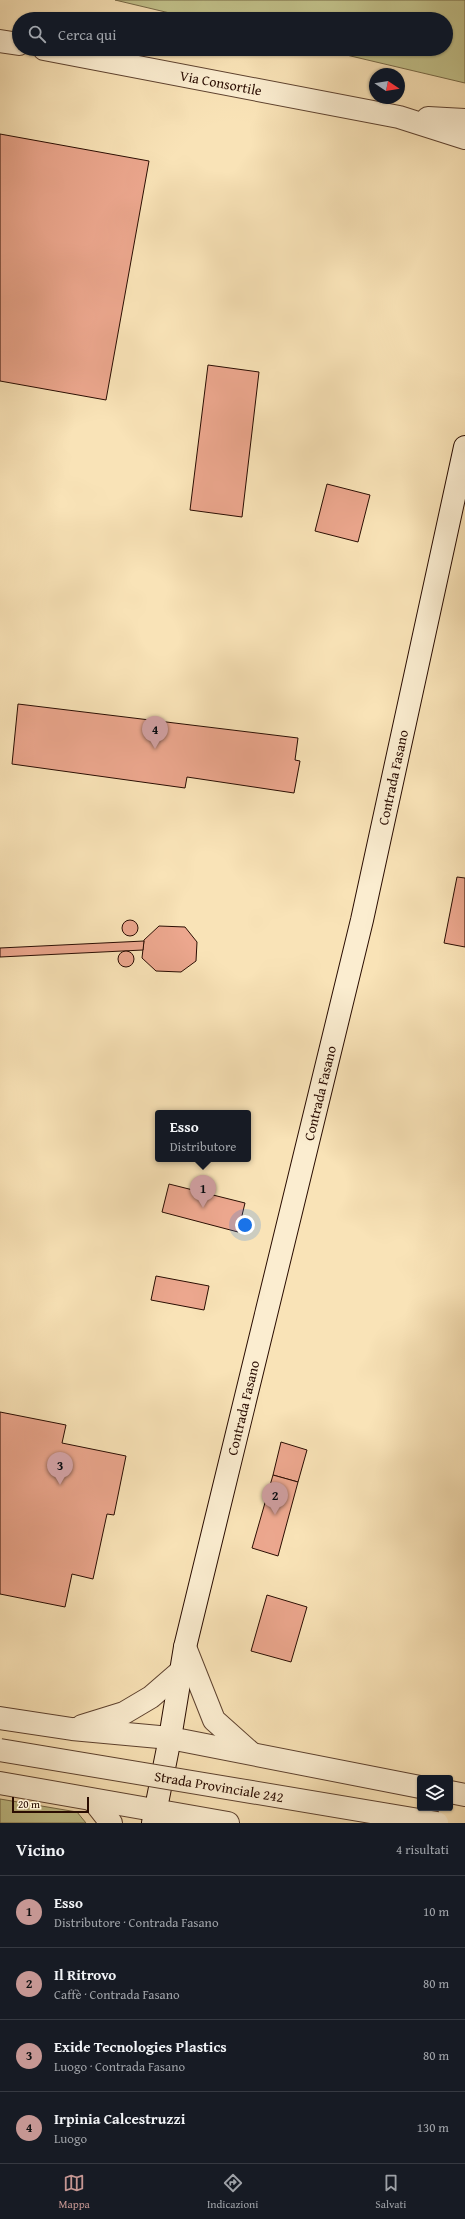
<!DOCTYPE html>
<html lang="it">
<meta charset="utf-8">
<style>
:root{--surface:#171b24;--page:#20242c;--text:#f1f3f6;--muted:#9ea1a6;--line:#363941;--accent:#c59692}
body{margin:0;font-family:"Gentium Book Plus",serif;background:var(--page);color:var(--text)}
.controls{position:absolute;right:12px;bottom:12px;display:grid;overflow:hidden;border-radius:4px;box-shadow:0 1px 3px #0004}
.controls button{width:36px;height:36px;display:grid;place-items:center;padding:0;border:0;border-bottom:1px solid var(--line);background:var(--surface);color:var(--text);font:20px sans-serif}
.compass{position:absolute;left:369px;top:68px;width:36px;height:36px;border-radius:50%;background:var(--surface);box-shadow:0 1px 3px #0004;rotate:102deg}
.scale{position:absolute;left:12px;bottom:10px;width:77px;box-sizing:border-box;padding-left:4px;border:2px solid #2a0d02;border-top:0;font-size:11px;line-height:14px;white-space:nowrap;color:#2a0d02;-webkit-text-stroke:3px #fbedd0;paint-order:stroke}
.you{position:absolute;left:245px;top:1225px;width:14px;height:14px;margin:-10px;border:3px solid #fff;border-radius:50%;background:#1a73e8;box-shadow:0 0 0 6px #1a73e833}
.badge{display:grid;place-items:center;width:26px;height:26px;border-radius:50%;background:var(--accent);color:#111;font-size:13px;font-weight:700}
.pin{position:absolute;translate:-50% -33px;filter:drop-shadow(0 1px 2px #0008)}
.pin::after{content:'';position:absolute;top:21px;width:14px;height:12px;background:inherit;clip-path:polygon(0 0,100% 0,50% 100%)}
.popup{position:absolute;left:155px;top:1110px;width:96px;height:52px;box-sizing:border-box;display:grid;place-content:center;border-radius:4px;background:var(--surface);filter:drop-shadow(0 1px 3px #0005);font-size:13px;white-space:nowrap;color:var(--muted)}
.popup b{font-size:15px;color:var(--text)}
.popup::after{content:'';position:absolute;left:50%;top:100%;margin-left:-8px;border:8px solid transparent;border-top-color:var(--surface)}
.list{margin:0;padding:0;list-style:none}
h2{display:flex;justify-content:space-between;align-items:center;height:52px;margin:0;padding:0 16px;font-size:17px}
h2 small{font-size:13px;font-weight:400;color:var(--muted)}
.list li{display:grid;grid-template-columns:26px 1fr auto;gap:12px;align-items:center;box-sizing:border-box;height:72px;padding:0 16px;border-top:1px solid var(--line)}
.list b{display:block;font-size:15px;white-space:nowrap}
.list p{margin:0;font-size:13px;white-space:nowrap;color:var(--muted)}
.list em{font-size:13px;font-style:normal;color:var(--muted)}
.icon{flex:none;width:22px;height:22px;fill:none;stroke:currentColor;stroke-width:2;stroke-linecap:round;stroke-linejoin:round}
.map{position:relative;flex:none;width:465px;height:1823px;overflow:hidden}
.search{position:absolute;background:var(--surface);box-shadow:0 1px 3px #0004;left:12px;right:12px;top:12px;height:44px;display:flex;align-items:center;gap:10px;box-sizing:border-box;padding:0 14px;border-radius:22px;color:var(--muted);font-size:15px}
.sheet{height:340px;background:var(--surface)}
nav{display:flex;justify-content:space-around;align-items:center;box-sizing:border-box;height:56px;border-top:1px solid var(--line);background:var(--surface);font-size:11px;color:var(--muted)}
nav a{display:grid;justify-items:center;gap:2px}
nav .on{color:var(--accent)}
.map>svg:first-child{display:block}
.green{fill:#c2c28b;stroke:#766846}
.building{fill:#eca78e;stroke:#2a0d02}
.lines{fill:none;stroke-linecap:round;stroke-linejoin:round}
.minor-casing{stroke:#5e422f;stroke-width:24}
.tertiary-casing{stroke:#5e422f;stroke-width:24}
.secondary-casing{stroke:#2a0d02;stroke-width:24}
.minor{stroke:#fbedd0;stroke-width:22}
.tertiary{stroke:#fbedd0;stroke-width:22}
.secondary{stroke:#fbedd0;stroke-width:22}
.tertiary-bridge-casing{stroke:#5e422f;stroke-width:24;stroke-linecap:butt}
.tertiary-bridge{stroke:#fbedd0;stroke-width:22}
.labels{text-anchor:middle;stroke-width:3.5;stroke-linejoin:round;paint-order:stroke}
.street-label{font-size:14px;fill:#2a0d02;stroke:#fbedd0}
</style>
<div class="map">
<svg width="465" height="1823" viewBox="0 0 465 1823">
<rect width="100%" height="100%" fill="#f9e3b7"/>
<filter id="stains"><feTurbulence type="fractalNoise" baseFrequency=".005" numOctaves="4"/><feColorMatrix values="0 0 0 0 .2 0 0 0 0 .09 0 0 0 0 .02 0 0 0 .5 -.17"/></filter>
<radialGradient id="worn" r=".72"><stop offset=".6" stop-color="#630" stop-opacity="0"/><stop offset="1" stop-color="#630" stop-opacity=".3"/></radialGradient>
<g class="green">
<polygon points="115,0 465,0 465,83 321,49 446,49 446,19 195,19"/>
<polygon points="0,1799 77,1812 86,1823 0,1823"/>
</g>
<g class="building">
<polygon points="0,134 149,161 106,400 0,381"/>
<polygon points="208,365 259,372 242,517 190,510"/>
<polygon points="327,484 370,495 358,542 315,531"/>
<polygon points="18,704 298,738 295,760 300,761 294,793 187,777 185,788 12,764"/>
<polygon points="457,877 465,878 465,947 444,943"/>
<circle cx="130" cy="928" r="8"/>
<polygon points="159,926 185,927 197,942 196,961 181,972 156,971 142,958 144,940"/>
<polygon points="144,941 143,950 0,957 0,948"/>
<circle cx="126" cy="959" r="8"/>
<polygon points="169,1184 245,1203 238,1232 162,1212"/>
<polygon points="156,1276 209,1286 204,1310 151,1300"/>
<polygon points="0,1412 66,1425 62,1443 126,1456 114,1515 107,1514 93,1579 72,1574 65,1607 0,1594"/>
<polygon points="281,1442 307,1450 298,1482 273,1475"/>
<polygon points="273,1475 298,1482 278,1556 252,1548"/>
<polygon points="267,1595 307,1607 291,1662 251,1651"/>
</g>
<g class="lines">
<defs>
<g id="minor">
<polyline points="0,41 19,44"/>
<path id="s1" d="M44 49 399 117 465 138"/>
<polyline points="428,118 465,120"/>
</g>
<g id="tertiary">
<polyline points="185,1647 214,1720 251,1753"/>
<polyline points="0,1718 72,1729 170,1738 420,1787"/>
<polyline points="82,1726 124,1713 151,1697 181,1671"/>
<polyline points="0,1783 228,1823"/>
<polyline points="450,1792 465,1795"/>
<polyline points="93,1800 111,1823"/>
</g>
<g id="secondary">
<path id="s2" d="M153 1823 170 1738 185 1647 362 920 465 447"/>
</g>
</defs>
<use href="#minor" class="minor-casing"/>
<use href="#tertiary" class="tertiary-casing"/>
<use href="#secondary" class="secondary-casing"/>
<use href="#minor" class="minor"/>
<use href="#tertiary" class="tertiary"/>
<use href="#secondary" class="secondary"/>
<defs>
<g id="tertiary-bridge">
<path id="s3" d="M0 1750 437 1823"/>
</g>
</defs>
<use href="#tertiary-bridge" class="tertiary-bridge-casing"/>
<use href="#tertiary-bridge" class="tertiary-bridge"/>
</g>
<g class="labels">
<g class="street-label">
<text dy="5" stroke="none"><textPath href="#s1" startOffset="180">Via Consortile</textPath></text>
<text dy="5" stroke="none"><textPath href="#s2" startOffset="1073">Contrada Fasano</textPath></text>
<text dy="5" stroke="none"><textPath href="#s2" startOffset="749">Contrada Fasano</textPath></text>
<text dy="5" stroke="none"><textPath href="#s2" startOffset="425">Contrada Fasano</textPath></text>
<text dy="5" stroke="none"><textPath href="#s3" startOffset="222">Strada Provinciale 242</textPath></text>
</g>
</g>
<rect width="100%" height="100%" filter="url(#stains)"/>
<rect width="100%" height="100%" fill="url(#worn)"/>
</svg>
<div class="controls">
<button><svg class="icon" aria-label="layers" viewBox="0 0 24 24"><path d="M12 4l9 5-9 5-9-5zM3 14l9 5 9-5"/></svg></button>
</div>
<svg class="compass" viewBox="-18 -18 36 36"><path d="M0-13l5 13h-10z" fill="#e53935"/><path d="M0 13l5-13h-10z" fill="#9ea1a6"/></svg>
<div class="scale">20 m</div>
<div class="you"></div>
<div class="pin badge" style="left:203px;top:1208px">1</div>
<div class="popup"><b>Esso</b>Distributore</div>
<div class="pin badge" style="left:275px;top:1515px">2</div>
<div class="pin badge" style="left:60px;top:1485px">3</div>
<div class="pin badge" style="left:155px;top:749px">4</div>
<div class="search"><svg class="icon" aria-label="search" viewBox="0 0 24 24"><circle cx="10" cy="10" r="6"/><path d="M15 15l6 6"/></svg>Cerca qui</div>
</div>
<section class="sheet">
<h2>Vicino<small>4 risultati</small></h2>
<ul class="list">
<li><span class="badge">1</span><div><b>Esso</b><p>Distributore · Contrada Fasano</p></div><em>10 m</em></li>
<li><span class="badge">2</span><div><b>Il Ritrovo</b><p>Caffè · Contrada Fasano</p></div><em>80 m</em></li>
<li><span class="badge">3</span><div><b>Exide Tecnologies Plastics</b><p>Luogo · Contrada Fasano</p></div><em>80 m</em></li>
<li><span class="badge">4</span><div><b>Irpinia Calcestruzzi</b><p>Luogo</p></div><em>130 m</em></li>
</ul>
</section>
<nav>
<a class="on"><svg class="icon" aria-label="map" viewBox="0 0 24 24"><path d="M3 6l6-2 6 2 6-2v14l-6 2-6-2-6 2zM9 4v14M15 6v14"/></svg>Mappa</a>
<a><svg class="icon" aria-label="directions" viewBox="0 0 24 24"><path d="M12 3l9 9-9 9-9-9zM9 14v-3h6M13 9l2 2-2 2"/></svg>Indicazioni</a>
<a><svg class="icon" aria-label="saved" viewBox="0 0 24 24"><path d="M7 4h10v16l-5-4-5 4z"/></svg>Salvati</a>
</nav>
